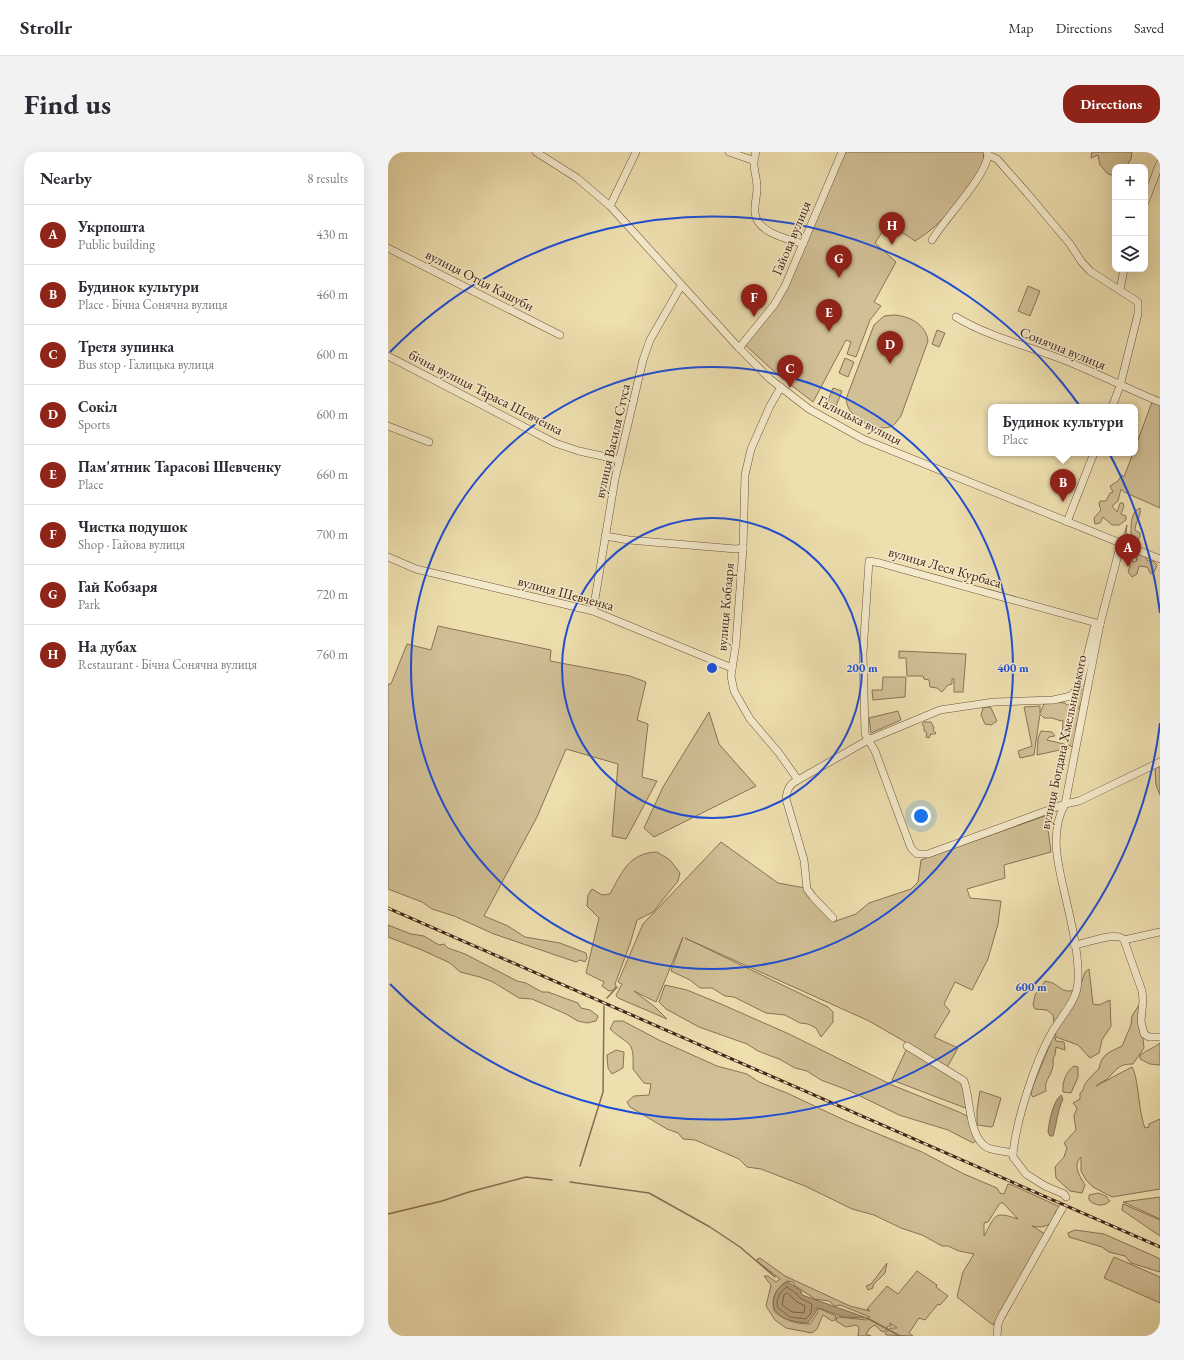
<!DOCTYPE html>
<meta charset="utf-8">
<style>
:root{--surface:#fff;--page:#f2f2f3;--text:#2b2b33;--muted:#7c7c81;--line:#e1e1e2;--accent:#8f2418}
body{margin:0;font-family:"EB Garamond",serif;background:var(--page);color:var(--text)}
.controls{position:absolute;right:12px;top:12px;display:grid;overflow:hidden;border-radius:8px;box-shadow:0 4px 16px #0002}
.controls button{width:36px;height:36px;display:grid;place-items:center;padding:0;border:0;border-bottom:1px solid var(--line);background:var(--surface);color:var(--text);font:20px sans-serif}
.you{position:absolute;left:533px;top:664px;width:14px;height:14px;margin:-10px;border:3px solid #fff;border-radius:50%;background:#1a73e8;box-shadow:0 0 0 6px #1a73e833}
.badge{display:grid;place-items:center;width:26px;height:26px;border-radius:50%;background:var(--accent);color:#fff;font-size:13px;font-weight:700}
.pin{position:absolute;translate:-50% -33px;filter:drop-shadow(0 1px 2px #0008)}
.pin::after{content:'';position:absolute;top:21px;width:14px;height:12px;background:inherit;clip-path:polygon(0 0,100% 0,50% 100%)}
.popup{position:absolute;left:600px;top:252px;width:150px;height:52px;box-sizing:border-box;display:grid;place-content:center;border-radius:8px;background:var(--surface);filter:drop-shadow(0 1px 3px #0005);font-size:13px;white-space:nowrap;color:var(--muted)}
.popup b{font-size:15px;color:var(--text)}
.popup::after{content:'';position:absolute;left:50%;top:100%;margin-left:-8px;border:8px solid transparent;border-top-color:var(--surface)}
.list{margin:0;padding:0;list-style:none}
h2{display:flex;justify-content:space-between;align-items:center;height:52px;margin:0;padding:0 16px;font-size:17px}
h2 small{font-size:13px;font-weight:400;color:var(--muted)}
.list li{display:grid;grid-template-columns:26px 1fr auto;gap:12px;align-items:center;box-sizing:border-box;height:60px;padding:0 16px;border-top:1px solid var(--line)}
.list b{display:block;font-size:15px;white-space:nowrap}
.list p{margin:0;font-size:13px;white-space:nowrap;color:var(--muted)}
.list em{font-size:13px;font-style:normal;color:var(--muted)}
.icon{flex:none;width:22px;height:22px;fill:none;stroke:currentColor;stroke-width:2;stroke-linecap:round;stroke-linejoin:round}
.map{position:relative;flex:none;width:772px;height:1184px;overflow:hidden;border-radius:16px}
header{display:flex;align-items:center;gap:24px;box-sizing:border-box;height:56px;padding:0 20px;background:var(--surface);border-bottom:1px solid var(--line)}
header strong{font-size:19px}
nav{display:flex;gap:22px;margin-inline-start:auto;font-size:14px}
.intro{display:flex;align-items:center;justify-content:space-between;box-sizing:border-box;height:96px;padding:0 24px}
h1{margin:0;font-size:28px}
.button{padding:10px 18px;border-radius:16px;background:var(--accent);color:#fff;font-size:14px;font-weight:700}
main{display:flex;gap:24px;padding:0 24px}
aside{flex:1;background:var(--surface);border-radius:16px;box-shadow:0 4px 16px #0002}
.map>svg:first-child{display:block}
.green{fill:#d1bf95;stroke:#8a7256;fill-rule:evenodd}
.water{fill:#b49f7b;stroke:#876e53}
.lines{fill:none;stroke-linecap:round;stroke-linejoin:round}
.shore{stroke:#7c6248;stroke-width:1}
.stream{stroke:#876e53;stroke-width:1.5}
.minor-casing{stroke:#6e533c;stroke-width:8}
.minor{stroke:#f4eacb;stroke-width:7}
.rail-casing{stroke:#432416;stroke-width:3}
.rail{stroke:#f4eacb;stroke-width:1.5;stroke-dasharray:4.5;stroke-linecap:butt}
.ring{fill:none;stroke:#1d4ed8;stroke-width:2}
.labels{text-anchor:middle;stroke-width:3;stroke-linejoin:round;paint-order:stroke}
.street-label{font-size:14px;fill:#432416;stroke:#f4eacb}
.centre{fill:#1d4ed8;stroke:#f4eacb;stroke-width:2}
.ring-label{font-size:12px;text-anchor:middle;font-weight:bold;fill:#1d4ed8;stroke:#f4eacb;stroke-width:3;stroke-linejoin:round;paint-order:stroke}
</style>
<header>
<strong>Strollr</strong>
<nav><a>Map</a><a>Directions</a><a>Saved</a></nav>
</header>
<div class="intro"><h1>Find us</h1><a class="button">Directions</a></div>
<main>
<aside>
<h2>Nearby<small>8 results</small></h2>
<ul class="list">
<li><span class="badge">A</span><div><b>Укрпошта</b><p>Public building</p></div><em>430 m</em></li>
<li><span class="badge">B</span><div><b>Будинок культури</b><p>Place · Бічна Сонячна вулиця</p></div><em>460 m</em></li>
<li><span class="badge">C</span><div><b>Третя зупинка</b><p>Bus stop · Галицька вулиця</p></div><em>600 m</em></li>
<li><span class="badge">D</span><div><b>Сокіл</b><p>Sports</p></div><em>600 m</em></li>
<li><span class="badge">E</span><div><b>Пам'ятник Тарасові Шевченку</b><p>Place</p></div><em>660 m</em></li>
<li><span class="badge">F</span><div><b>Чистка подушок</b><p>Shop · Гайова вулиця</p></div><em>700 m</em></li>
<li><span class="badge">G</span><div><b>Гай Кобзаря</b><p>Park</p></div><em>720 m</em></li>
<li><span class="badge">H</span><div><b>На дубах</b><p>Restaurant · Бічна Сонячна вулиця</p></div><em>760 m</em></li>
</ul>
</aside>
<div class="map">
<svg width="772" height="1184" viewBox="0 0 772 1184">
<rect width="100%" height="100%" fill="#eedfaf"/>
<filter id="stains"><feTurbulence type="fractalNoise" baseFrequency=".005" numOctaves="4"/><feColorMatrix values="0 0 0 0 .2 0 0 0 0 .09 0 0 0 0 .02 0 0 0 .5 -.17"/></filter>
<radialGradient id="worn" r=".72"><stop offset=".6" stop-color="#630" stop-opacity="0"/><stop offset="1" stop-color="#630" stop-opacity=".3"/></radialGradient>
<g class="green">
<path d="M456 0H596L595 11C578 41 557 71 527 89L500 71 487 91 508 110 486 150 493 154 482 168 468 205 459 202 463 190 458 188 425 250 389 222 357 193 388 155Z"/>
<polygon points="704,0 744,0 743,7 738,15 727,15 727,24 720,22 712,13 710,3 703,6"/>
<polygon points="640,134 652,139 642,164 630,159"/>
<path d="M506 163C521 164 538 172 540 189L513 264C510 267 508 272 504 274 492 280 472 271 464 261 460 257 459 252 458 247L486 173 496 164Z"/>
<polygon points="549,178 557,181 551,195 544,192"/>
<polygon points="457,206 466,210 460,225 451,221"/>
<polygon points="445,236 454,239 448,254 439,251"/>
<polygon points="764,250 772,253 772,356 736,340 733,337 730,349 724,354 729,360 732,351 735,351 736,354 733,362 738,364 738,368 731,373 724,373 715,365 712,371 707,372 706,366 713,358 711,352 712,349 718,349 722,341 725,340 722,334 730,329 734,323 736,325 745,301 747,301 747,296"/>
<path d="M752 356C754 363 747 370 747 378L752 381V385L749 389 736 383 739 373 738 381 743 384C743 375 742 360 752 356Z"/>
<polygon points="751,402 756,403 760,409 765,409 769,413 766,420 763,422 759,415 751,414 749,422 744,425 740,420 742,414 741,408 743,407 745,410 749,409 748,404"/>
<polygon points="50,474 163,498 162,509 242,524 258,530 249,568 260,572 254,625 269,629 238,687 224,684 230,612 178,597 149,665 96,764 120,774 137,785 172,791 198,801 199,806 197,810 192,808 188,810 106,782 66,764 44,757 34,750 0,737 0,532 3,532 19,492 43,498"/>
<polygon points="511,499 578,502 575,540 566,540 566,527 564,527 564,532 560,533 554,540 549,536 542,535 541,528 536,527 535,524 519,524 518,506 511,506"/>
<polygon points="495,525 518,525 517,545 485,548 484,538 494,538"/>
<polygon points="696,527 698,528 696,547 691,555 692,563 688,574 689,585 685,595 680,593 682,588 674,587 675,568 673,569 664,566 656,566 652,562 646,603 632,606 630,599 644,594 636,555 652,554 652,561 656,552 663,550 677,551 679,553 687,551 687,556 689,544"/>
<polygon points="600,555 603,556 609,569 603,573 597,572 593,563 595,556"/>
<polygon points="510,559 513,568 483,581 481,566"/>
<polygon points="321,560 331,592 368,634 266,685 256,676 275,635"/>
<polygon points="536,570 543,570 546,576 545,578 548,581 547,582 543,582 541,586 538,585 539,581 536,579 536,575 534,572"/>
<polygon points="653,579 664,580 667,584 661,585 659,588 676,592 681,596 649,603 650,586"/>
<polygon points="772,614 772,643 768,633 767,616"/>
<polygon points="665,661 660,677 663,700 616,713 617,726 579,737 582,746 613,749 610,772 600,807 584,838 567,830 556,852 562,859 546,885 570,896 557,919 574,929 580,957 504,928 521,892 481,869 297,786 440,855 445,860 445,870 433,885 428,876 420,872 412,871 397,863 378,861 346,845 337,844 324,836 312,836 302,828 283,819 295,785 268,850 246,839 267,855 279,867 230,846 228,843 234,832 230,830 255,772 333,690 390,731 417,736 420,744 445,770 468,762 481,751 523,737 530,730 533,708"/>
<path d="M269 700 282 708 292 721 290 729 265 760 249 768 242 792 227 832 228 834 226 838 221 839 214 834 216 830 198 821 211 766 199 754 200 743 204 737 214 743 222 742C234 720 241 701 269 700Z"/>
<polygon points="0,773 23,782 36,784 51,793 56,792 60,796 77,802 129,829 138,831 154,840 160,840 190,851 193,856 202,858 210,864 208,869 199,871 190,869 178,862 144,847 131,846 105,830 92,825 72,820 62,811 34,798 0,785"/>
<path d="M701 817 705 852 711 853 722 848 723 874 714 888 711 901 702 906 690 893 668 885 665 863 659 858 647 857 645 853 647 843 657 829C674 831 673 846 692 835L697 820Z"/>
<polygon points="277,833 299,838 333,852 401,882 504,933 571,960 579,964 590,987 585,991 560,978 511,963 462,939 433,928 419,919 407,916 391,907 370,899 359,892 311,875 278,857 271,850"/>
<path d="M751 853 756 896 745 912C731 912 730 916 721 925 718 929 712 930 708 934L744 915C751 927 750 958 757 976L761 975V972L772 967V1037L724 1045 705 1035 698 1028 693 1019V1005C684 1014 692 1024 697 1033L694 1041 682 1039 668 1026 667 1015 676 1005 679 996 676 991 688 978 686 964 689 956 685 951 692 947V941C696 938 695 936 697 932 701 926 705 922 711 917 713 902 722 900 734 894L743 873 744 864Z"/>
<path d="M226 869H235L271 888 329 914 359 922 371 930 399 941 454 967 534 1000 576 1022 609 1036 612 1041 616 1042 620 1032 624 1033 672 1055 671 1059 667 1060C667 1073 655 1077 644 1074L657 1082 605 1173 569 1145 575 1120 586 1102 571 1099 560 1094H554L534 1083 513 1076 486 1063 464 1057 417 1034 373 1017 359 1015 351 1007 307 988 295 987 290 981 279 977 242 955 239 950 246 944 261 943 263 932 256 931 245 917C246 887 242 895 222 877ZM612 1051H615L630 1067C606 1059 608 1062 596 1084V1071L600 1070Z"/>
<path d="M665 885H667L668 889 676 890 677 898 668 895 667 903 665 906C667 924 655 926 658 939L645 945 643 942 645 934Z"/>
<path d="M772 891V913L762 912 752 907V903C759 898 766 896 772 891Z"/>
<polygon points="228,898 236,900 235,916 224,922 220,916 219,903"/>
<path d="M686 914 690 915V925L683 941 675 940C674 930 678 920 686 914Z"/>
<polygon points="592,939 613,946 605,974 603,975 589,973 589,958"/>
<path d="M710 1041 718 1044 722 1049C716 1055 707 1054 701 1048V1043Z"/>
<polygon points="772,1045 772,1067 735,1050"/>
<polygon points="735,1052 772,1068 772,1084 734,1058"/>
<polygon points="687,1078 716,1082 766,1104 772,1107 772,1120 743,1111 737,1104 721,1100 714,1095 681,1085 680,1081"/>
<polygon points="726,1105 772,1125 772,1151 716,1126"/>
<path d="M372 1106 397 1124 462 1154 482 1159 479 1157 499 1134 510 1142 529 1119 549 1133 548 1135 560 1144 552 1153 550 1152 537 1168 531 1166 521 1181 525 1184 499 1183 497 1182 502 1176H509L502 1171 503 1174H500L497 1180 493 1179 487 1173 482 1176 478 1182 483 1184H470L471 1175 468 1173 458 1175 448 1169 449 1165 479 1168 482 1165 452 1153 447 1154 441 1149 427 1147 406 1133 405 1130 399 1129C387 1137 383 1146 386 1159 397 1169 408 1172 422 1172L430 1160 428 1158 432 1157 448 1164 447 1168 444 1169 435 1163 429 1177 424 1181 398 1176 387 1168 378 1154 383 1133 376 1124H380L388 1130 392 1127 369 1109V1107Z"/>
<polygon points="499,1111 497,1121 485,1133 485,1136 480,1138 478,1134 483,1132"/>
</g>
<g class="water">
<path d="M673 943 675 947C669 960 669 971 665 984H662L660 980C661 970 665 949 673 943Z"/>
<path d="M400 1130 413 1139 414 1143 479 1166 455 1165 431 1156 426 1157 428 1160 420 1171C405 1170 381 1166 386 1146 388 1138 392 1134 400 1130Z"/>
</g>
<g class="lines">
<g class="shore">
<path d="M399 1135 409 1142 412 1146 424 1152 423 1161 418 1167 402 1165 390 1156C387 1148 392 1139 399 1135Z"/>
<polygon points="400,1141 409,1150 417,1154 416,1161 404,1160 394,1153 396,1143"/>
</g>
<g class="stream">
<polyline points="219,846 229,835"/>
<polyline points="192,1014 215,940 216,854"/>
<polyline points="182,1030 261,1041 322,1075 352,1095 387,1125"/>
<polyline points="0,1062 54,1049 81,1040 138,1025 164,1028"/>
<polyline points="479,1166 512,1184"/>
<polyline points="615,1168 623,1154"/>
</g>
<defs>
<g id="minor">
<polyline points="148,0 189,26 222,54 351,196 382,227 421,257 475,287 772,407"/>
<polyline points="341,0 364,8"/>
<path d="M368 0C363 14 369 22 369 36 369 45 366 53 367 61 369 81 400 87 415 92"/>
<polyline points="599,0 600,3 609,7 639,41 682,92 693,109 702,119 750,150 750,162 732,234 724,255"/>
<polyline points="757,50 772,11"/>
<polyline points="222,54 248,0"/>
<path d="M544 88C557 66 597 26 600 3"/>
<polyline points="0,96 172,183"/>
<polyline points="732,138 736,117"/>
<path d="M568 165C601 185 640 194 676 208 709 221 740 237 772 250"/>
<polyline points="351,196 386,153 397,134 454,0"/>
<polyline points="0,204 167,291 191,299 232,308"/>
<path d="M393 235 382 254 363 297 357 323 355 396 348 491 343 524 346 539 362 567 391 601 410 628C401 632 399 638 398 647L416 708 419 737 425 745 445 766"/>
<polyline points="0,274 41,290"/>
<polyline points="679,370 706,301"/>
<polyline points="217,384 241,388 348,397 355,396"/>
<polyline points="0,405 28,417 205,459 344,516"/>
<polyline points="205,459 227,327 255,208 262,188 293,134"/>
<polyline points="712,472 492,411 481,409 475,501 477,582 487,599 523,696 529,702 540,702 677,652 691,649 772,610"/>
<polyline points="410,628 480,588 552,558 606,550 665,548 683,544 692,533 706,476 712,472"/>
<polyline points="772,780 736,788 754,839 755,848 753,869 756,882 761,885 772,885"/>
<path d="M686 793C698 792 729 778 736 788"/>
<path d="M519 894 576 929C583 947 580 986 600 996 608 999 617 999 625 1001"/>
<path d="M678 1045 676 1042 657 1034 638 1022 625 1005V1001C629 966 646 913 663 882 672 865 690 849 690 828 691 805 685 778 680 756 673 723 659 684 677 652L712 472 733 391"/>
<polyline points="609,1184 610,1172 613,1165 675,1055"/>
</g>
</defs>
<use href="#minor" class="minor-casing"/>
<use href="#minor" class="minor"/>
<defs>
<polyline id="rail" points="0,756 772,1095"/>
</defs>
<use href="#rail" class="rail-casing"/>
<use href="#rail" class="rail"/>
</g>
<g class="ring">
<circle cx="324" cy="516" r="150"/>
<circle cx="324" cy="516" r="301"/>
<path d="M772 571A451 451 0 0 1 2 832M2 200A451 451 0 0 1 772 461"/>
</g>
<g class="labels">
<g class="street-label">
<text transform="translate(403 86) rotate(-67)" y="5">Гайова вулиця</text>
<text transform="translate(92 128) rotate(27)" y="5">вулиця Отця Кашуби</text>
<text transform="translate(675 196) rotate(22)" y="5">Сонячна вулиця</text>
<text transform="translate(98 240) rotate(27)" y="5">бічна вулиця Тараса Шевченка</text>
<text transform="translate(472 268) rotate(27)" y="5">Галицька вулиця</text>
<text transform="translate(224 289) rotate(-77)" y="5">вулиця Василя Стуса</text>
<text transform="translate(557 415) rotate(16)" y="5">вулиця Леся Курбаса</text>
<text transform="translate(178 441) rotate(15)" y="5">вулиця Шевченка</text>
<text transform="translate(337 455) rotate(-85)" y="5">вулиця Кобзаря</text>
<text transform="translate(675 590) rotate(-78)" y="5">вулиця Богдана Хмельницького</text>
</g>
</g>
<circle cx="324" cy="516" r="6" class="centre"/>
<g class="ring-label">
<text x="474" y="520">200 m</text>
<text x="625" y="520">400 m</text>
<text x="643" y="839">600 m</text>
</g>
<rect width="100%" height="100%" filter="url(#stains)"/>
<rect width="100%" height="100%" fill="url(#worn)"/>
</svg>
<div class="controls">
<button>+</button>
<button>−</button>
<button><svg class="icon" aria-label="layers" viewBox="0 0 24 24"><path d="M12 4l9 5-9 5-9-5zM3 14l9 5 9-5"/></svg></button>
</div>
<div class="you"></div>
<div class="pin badge" style="left:740px;top:415px">A</div>
<div class="pin badge" style="left:675px;top:350px">B</div>
<div class="popup"><b>Будинок культури</b>Place</div>
<div class="pin badge" style="left:402px;top:236px">C</div>
<div class="pin badge" style="left:502px;top:212px">D</div>
<div class="pin badge" style="left:441px;top:180px">E</div>
<div class="pin badge" style="left:366px;top:165px">F</div>
<div class="pin badge" style="left:451px;top:126px">G</div>
<div class="pin badge" style="left:504px;top:93px">H</div>
</div>
</main>
